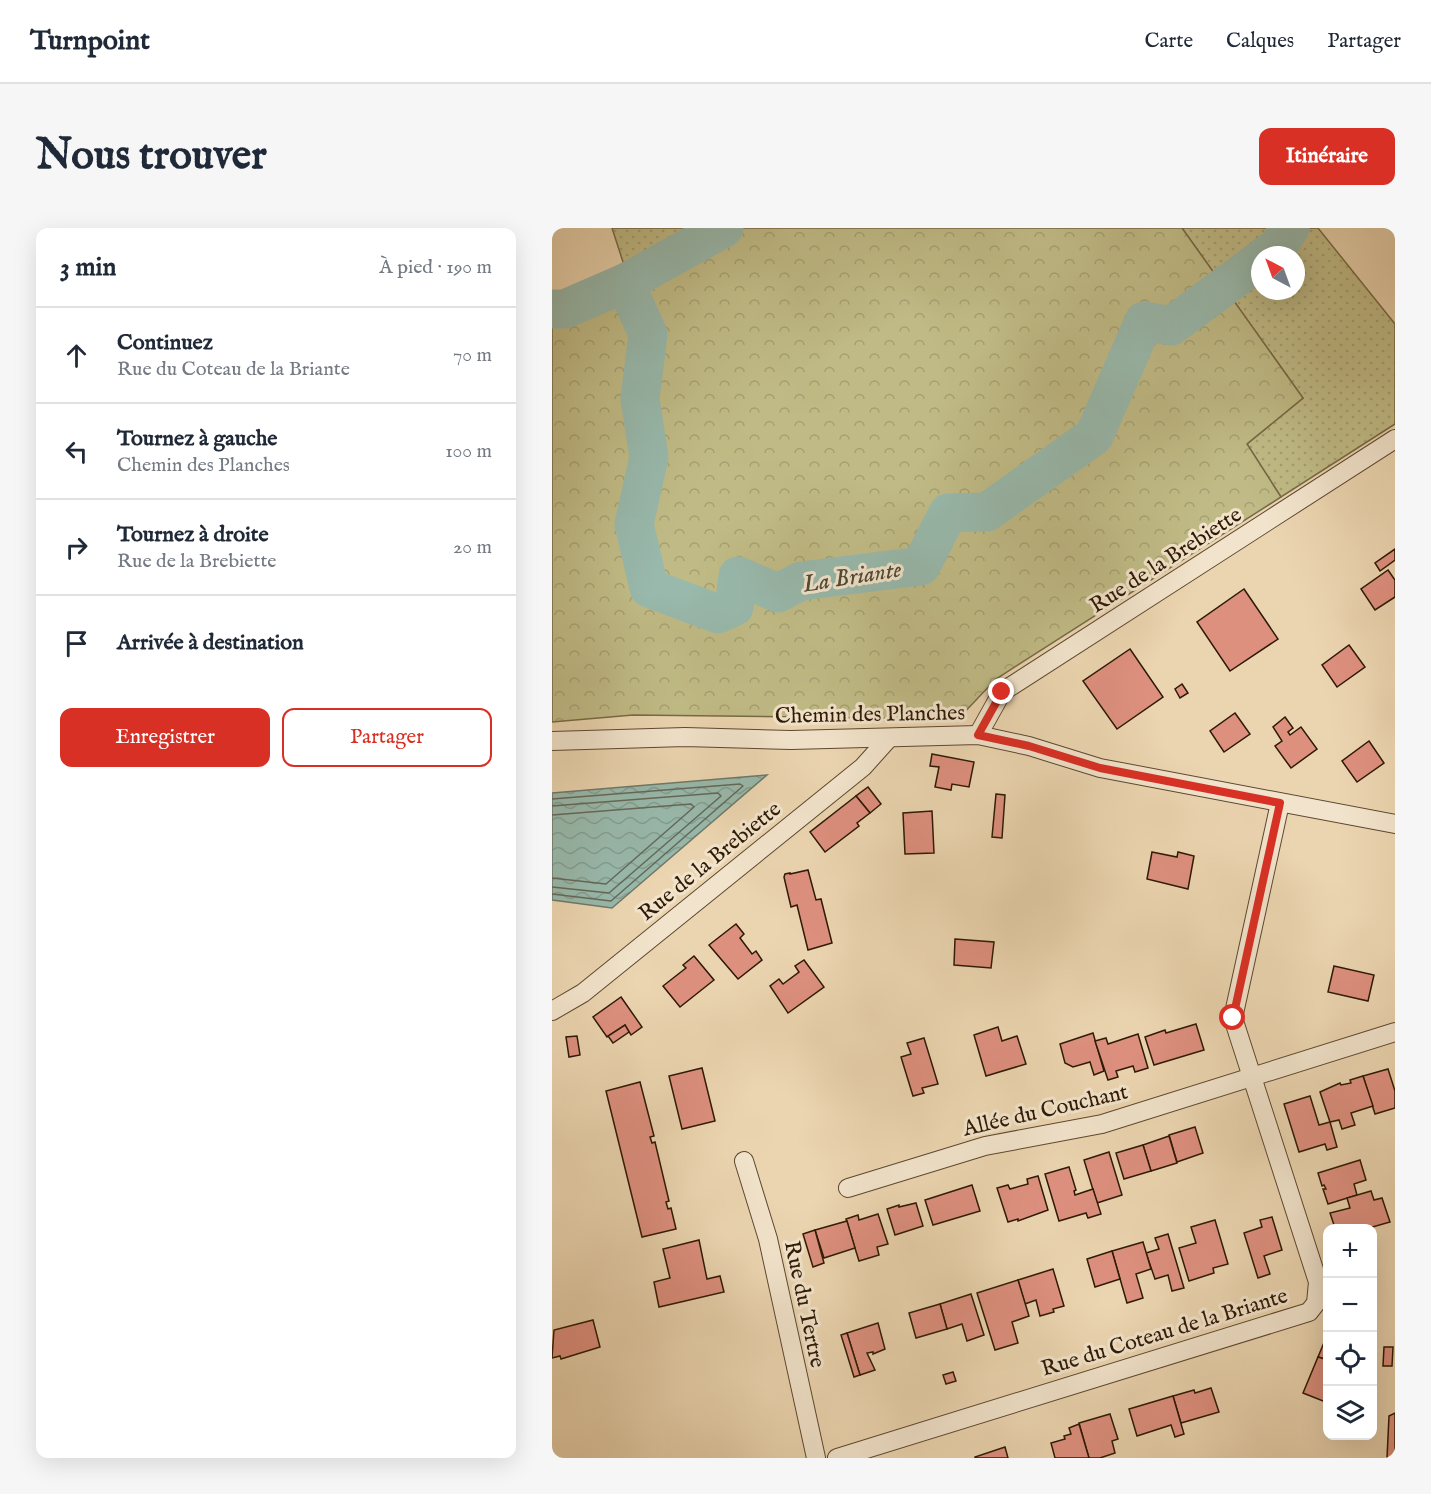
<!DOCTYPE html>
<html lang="fr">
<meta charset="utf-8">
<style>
:root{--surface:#fff;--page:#f6f6f7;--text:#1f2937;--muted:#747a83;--line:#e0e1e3;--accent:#d93025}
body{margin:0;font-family:"IM FELL English",serif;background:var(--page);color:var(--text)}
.controls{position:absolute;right:18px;bottom:18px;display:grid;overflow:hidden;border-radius:12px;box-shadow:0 6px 24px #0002}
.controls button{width:54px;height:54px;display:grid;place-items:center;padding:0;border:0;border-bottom:2px solid var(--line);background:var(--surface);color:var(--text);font:30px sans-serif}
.compass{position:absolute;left:699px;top:18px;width:54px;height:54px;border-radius:50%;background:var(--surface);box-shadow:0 6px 24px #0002;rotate:319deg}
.stop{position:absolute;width:18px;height:18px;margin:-14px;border:4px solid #d93025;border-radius:50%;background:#fff}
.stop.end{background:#d93025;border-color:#fff;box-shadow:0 2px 6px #0008}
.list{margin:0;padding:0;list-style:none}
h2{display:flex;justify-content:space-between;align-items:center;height:78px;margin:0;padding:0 24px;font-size:26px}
h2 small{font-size:20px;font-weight:400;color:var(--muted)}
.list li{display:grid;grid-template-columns:39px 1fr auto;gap:18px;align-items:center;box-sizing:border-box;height:96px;padding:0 24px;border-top:2px solid var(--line)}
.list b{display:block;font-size:22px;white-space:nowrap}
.list p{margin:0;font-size:20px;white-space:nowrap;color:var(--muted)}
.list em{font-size:20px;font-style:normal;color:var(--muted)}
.actions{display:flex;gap:12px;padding:18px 24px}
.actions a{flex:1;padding:14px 0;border:2px solid var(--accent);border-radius:12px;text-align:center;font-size:21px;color:var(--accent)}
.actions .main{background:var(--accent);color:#fff}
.icon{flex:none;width:33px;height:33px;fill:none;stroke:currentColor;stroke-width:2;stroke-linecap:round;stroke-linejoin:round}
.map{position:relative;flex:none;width:843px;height:1230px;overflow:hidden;border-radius:12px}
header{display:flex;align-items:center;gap:36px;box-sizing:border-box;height:84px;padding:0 30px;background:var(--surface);border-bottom:2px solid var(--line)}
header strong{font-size:28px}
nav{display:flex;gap:33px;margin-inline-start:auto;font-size:21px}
.intro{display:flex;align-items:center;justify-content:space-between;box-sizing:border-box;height:144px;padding:0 36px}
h1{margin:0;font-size:42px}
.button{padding:15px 27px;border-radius:12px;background:var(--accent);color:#fff;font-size:21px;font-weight:700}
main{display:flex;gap:36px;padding:0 36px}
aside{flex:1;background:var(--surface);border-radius:12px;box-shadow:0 6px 24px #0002}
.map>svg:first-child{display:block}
.green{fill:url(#green-dots);stroke:#776a46;stroke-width:1.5;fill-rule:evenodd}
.forest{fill:url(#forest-crowns);stroke:#776a46;stroke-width:1.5}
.water{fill:url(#water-waves);stroke:#6e7969;stroke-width:1.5}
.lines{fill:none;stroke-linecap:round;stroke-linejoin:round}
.shore{stroke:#636958;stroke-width:1.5}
.river{stroke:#98b9ac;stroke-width:39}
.building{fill:#de907f;stroke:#2e1905;stroke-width:1.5}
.minor-casing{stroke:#5d4830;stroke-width:20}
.minor{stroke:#f2e4cc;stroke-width:18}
.route{stroke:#d93025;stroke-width:8}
.labels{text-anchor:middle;stroke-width:6;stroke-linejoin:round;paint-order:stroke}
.street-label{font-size:22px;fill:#2e1905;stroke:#f2e4cc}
.water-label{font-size:24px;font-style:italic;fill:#4e4937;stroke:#f2e4cc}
</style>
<header>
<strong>Turnpoint</strong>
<nav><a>Carte</a><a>Calques</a><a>Partager</a></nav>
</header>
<div class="intro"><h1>Nous trouver</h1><a class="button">Itinéraire</a></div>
<main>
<aside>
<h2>3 min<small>À pied · 190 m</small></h2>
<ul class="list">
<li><svg class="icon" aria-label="ahead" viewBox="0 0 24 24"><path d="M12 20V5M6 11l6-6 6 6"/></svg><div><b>Continuez</b><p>Rue du Coteau de la Briante</p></div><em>70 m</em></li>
<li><svg class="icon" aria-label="left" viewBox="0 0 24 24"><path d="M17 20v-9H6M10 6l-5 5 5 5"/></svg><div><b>Tournez à gauche</b><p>Chemin des Planches</p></div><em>100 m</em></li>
<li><svg class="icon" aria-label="right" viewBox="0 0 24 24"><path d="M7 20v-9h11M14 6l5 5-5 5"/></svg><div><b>Tournez à droite</b><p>Rue de la Brebiette</p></div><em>20 m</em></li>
<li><svg class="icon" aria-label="arrive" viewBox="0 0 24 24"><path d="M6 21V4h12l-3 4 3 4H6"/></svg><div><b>Arrivée à destination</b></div></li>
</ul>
<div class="actions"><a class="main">Enregistrer</a><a>Partager</a></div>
</aside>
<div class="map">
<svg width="843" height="1230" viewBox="0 0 843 1230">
<defs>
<pattern id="green-dots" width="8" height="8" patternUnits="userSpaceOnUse" patternTransform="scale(1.5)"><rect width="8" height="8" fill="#c0bb86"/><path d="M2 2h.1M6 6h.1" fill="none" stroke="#a5a072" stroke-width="1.8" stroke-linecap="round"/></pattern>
<pattern id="forest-crowns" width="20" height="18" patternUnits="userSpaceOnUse" patternTransform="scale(1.5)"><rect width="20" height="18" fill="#c0bb86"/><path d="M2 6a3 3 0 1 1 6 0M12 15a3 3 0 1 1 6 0" fill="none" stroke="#a5a072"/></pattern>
<pattern id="water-waves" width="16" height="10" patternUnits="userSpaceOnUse" patternTransform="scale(1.5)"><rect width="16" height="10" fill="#98b9ac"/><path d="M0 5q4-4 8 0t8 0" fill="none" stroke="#839e92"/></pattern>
</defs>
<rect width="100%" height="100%" fill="#ebd5b0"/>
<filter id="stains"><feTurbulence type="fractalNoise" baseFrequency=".00333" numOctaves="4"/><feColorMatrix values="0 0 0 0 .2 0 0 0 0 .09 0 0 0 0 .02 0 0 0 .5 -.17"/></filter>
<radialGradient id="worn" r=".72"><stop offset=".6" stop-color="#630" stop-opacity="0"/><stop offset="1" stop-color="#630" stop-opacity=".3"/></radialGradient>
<g class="green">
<polygon points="60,0 142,0 72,37"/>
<path d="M630 0H766L843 96V196L729 269 695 216 751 170ZM708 27H744V63H708Z"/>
</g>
<polygon class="forest" points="160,0 630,0 751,170 695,216 729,269 444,451 406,491 81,487 0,494 0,84 13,81"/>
<polygon class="water" points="215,547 60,680 0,672 0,565"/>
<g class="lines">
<g class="shore">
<polyline points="0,571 188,556 191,558 59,673 0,666"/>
<polyline points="0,578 166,565 169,568 57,665 0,659"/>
<polyline points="0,587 139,576 142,579 54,656 0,650"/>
</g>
<g class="river">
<polyline points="714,27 725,19 738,0"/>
<polyline points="73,55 172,0"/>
<polyline points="0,81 13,81 73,55 96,106 88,171 97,229 82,296 97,360 166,386 182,379 186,348 226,365 249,353 369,338 396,285 435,284 542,208 592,93 619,98 708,32"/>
</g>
</g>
<g class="building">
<polygon points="843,321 843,332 828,343 823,335"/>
<polygon points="836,342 843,352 843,369 823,382 809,361"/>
<polygon points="692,361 726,411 678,443 645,394"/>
<polygon points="797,417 813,439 785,459 770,437"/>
<polygon points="578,421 611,469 565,501 531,453"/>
<polygon points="630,456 636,465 628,470 623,461"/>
<polygon points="683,485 698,506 672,524 658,503"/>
<polygon points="733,489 741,500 736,504 738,507 749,499 765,521 739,540 723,518 730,513 721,499"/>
<polygon points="817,513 832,535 805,554 790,533"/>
<polygon points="380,526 422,534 417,559 400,556 399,562 383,559 387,539 378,538"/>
<polygon points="316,559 329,576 318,585 304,568"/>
<polygon points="444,566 453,567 450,610 440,609"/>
<polygon points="304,568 318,585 305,595 307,598 273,624 258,604"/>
<polygon points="380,583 382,625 353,626 351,585"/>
<polygon points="600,624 625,629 626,624 642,628 636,661 595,651"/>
<polygon points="256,642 264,672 269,671 280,715 256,722 245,677 239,679 232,649 233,646 238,645 238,646"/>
<polygon points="184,696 192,706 188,710 200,726 204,723 210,732 186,751 157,717"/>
<polygon points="403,711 442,714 439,740 402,737"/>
<polygon points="142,728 162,752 128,779 111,758 134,740 131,737"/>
<polygon points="252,732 272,759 236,785 218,758 227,751 231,756 247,744 243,738"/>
<polygon points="782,738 822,747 816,773 776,764"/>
<polygon points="69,769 90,799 79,807 73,797 55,809 41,789"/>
<polygon points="644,796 652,822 602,837 593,809 613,802 614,805"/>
<polygon points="73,797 77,804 61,815 56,808"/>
<polygon points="446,799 450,813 465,808 474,836 434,848 422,807"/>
<polygon points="541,805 552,843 542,847 538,834 521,839 513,835 508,816"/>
<polygon points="586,806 596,840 583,844 581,838 564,843 566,849 556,852 543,813 554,810 556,816"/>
<polygon points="25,808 28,827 17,829 14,809"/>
<polygon points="372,810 386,856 370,860 372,865 361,868 349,829 359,826 355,815"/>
<polygon points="150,840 163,893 130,901 117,848"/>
<polygon points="836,841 843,863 843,880 823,886 811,848"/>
<polygon points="811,848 821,878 799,885 803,897 790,901 787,892 778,894 768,864 788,855 789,857 799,855 798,852"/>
<polygon points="88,854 102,908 98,909 100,915 103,914 117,973 114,974 116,981 119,980 124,1001 90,1009 54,863"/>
<polygon points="758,868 767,897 778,894 785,919 775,922 773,916 747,924 732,876"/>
<polygon points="643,899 651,925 625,934 617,907"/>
<polygon points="617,908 625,935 599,943 591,917"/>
<polygon points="591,917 599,943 572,951 564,925"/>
<polygon points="557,924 570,967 545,975 532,932"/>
<polygon points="808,932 814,952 802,956 805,967 776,976 771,961 774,961 772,957 770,958 766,945"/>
<polygon points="517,939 524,962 522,963 523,967 541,961 549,986 536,990 534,985 507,993 493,946"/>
<polygon points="486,948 496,982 466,993 466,991 456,994 445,960 456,957 458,961 476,956 475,951"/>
<polygon points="420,957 428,983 381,997 373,972"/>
<polygon points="819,963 822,972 830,970 838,994 817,1000 783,1000 778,985 798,980 795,970"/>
<polygon points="364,975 371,998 343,1007 335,981 347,977 347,979"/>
<polygon points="326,986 336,1016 325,1019 327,1027 307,1033 294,991 306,987 307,992"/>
<polygon points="720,989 730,1022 712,1028 718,1046 706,1050 692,1005 710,999 708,992"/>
<polygon points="663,992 676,1036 661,1040 662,1045 637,1053 627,1020 644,1015 639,999"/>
<polygon points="295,993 303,1020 272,1030 263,1002"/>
<polygon points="263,1002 272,1035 261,1039 251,1006"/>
<polygon points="616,1006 632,1060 620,1063 616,1047 603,1051 594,1025 607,1021 603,1010"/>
<polygon points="147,1012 155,1051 168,1048 172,1064 107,1079 102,1054 118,1050 111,1021"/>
<polygon points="591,1014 599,1041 584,1046 591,1070 575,1075 560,1023"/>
<polygon points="560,1023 568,1051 543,1059 535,1031"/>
<polygon points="501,1041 512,1078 501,1081 502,1084 488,1088 484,1072 473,1076 466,1052"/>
<polygon points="466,1052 477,1088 460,1094 466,1115 443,1122 425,1065"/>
<polygon points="419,1066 432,1107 415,1113 410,1096 395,1101 388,1076"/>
<polygon points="388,1076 395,1101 364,1110 357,1085"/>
<polygon points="41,1092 48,1119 9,1131 8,1128 0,1130 2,1102"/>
<polygon points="326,1095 333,1121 321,1126 321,1124 315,1125 323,1142 308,1147 295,1105"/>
<polygon points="295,1105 308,1147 302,1149 289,1107"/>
<polygon points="776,1105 776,1132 766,1129"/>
<polygon points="832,1119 841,1119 840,1138 831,1138"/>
<polygon points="766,1129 776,1132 776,1175 751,1165"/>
<polygon points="401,1144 404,1153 394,1156 391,1147"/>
<polygon points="659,1160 667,1184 629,1195 621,1168 642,1162 643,1165"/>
<polygon points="621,1168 632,1206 623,1209 619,1197 585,1208 577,1181"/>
<polygon points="843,1185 843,1230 835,1230 837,1188"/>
<polygon points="558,1186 566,1211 560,1213 563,1225 548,1230 537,1230 527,1195"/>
<polygon points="527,1196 537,1230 503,1230 499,1215 513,1211 512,1208 519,1206 517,1200"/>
<polygon points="453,1219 456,1230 423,1230 423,1229"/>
</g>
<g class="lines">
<defs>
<g id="minor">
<polyline points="426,507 450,464 843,211"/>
<polyline points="0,513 133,509 239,512 426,507 477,518 548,540 843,596"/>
<polyline points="0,783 31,765 311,539 337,510"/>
<polyline points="192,933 216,1011 264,1230"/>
<polyline points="296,960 433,918 550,896 843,804"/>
<polyline points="285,1230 757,1084 764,1075 766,1054 681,790 728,575"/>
</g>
</defs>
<use href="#minor" class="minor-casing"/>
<use href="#minor" class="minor"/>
</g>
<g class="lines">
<polyline class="route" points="450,464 426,507 477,518 548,540 728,575 681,790"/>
</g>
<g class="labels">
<g class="street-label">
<text transform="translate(613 331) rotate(-33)" y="8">Rue de la Brebiette</text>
<text transform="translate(318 485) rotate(-1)" y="8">Chemin des Planches</text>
<text transform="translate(157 632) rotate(-39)" y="8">Rue de la Brebiette</text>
<text transform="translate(493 881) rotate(-13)" y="8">Allée du Couchant</text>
<text transform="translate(254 1076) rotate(78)" y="8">Rue du Tertre</text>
<text transform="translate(612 1103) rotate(-17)" y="8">Rue du Coteau de la Briante</text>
</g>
<g class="water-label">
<text transform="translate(300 348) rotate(-9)" y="8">La Briante</text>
</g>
</g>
<rect width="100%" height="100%" filter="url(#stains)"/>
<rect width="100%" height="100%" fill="url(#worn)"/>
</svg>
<div class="controls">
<button>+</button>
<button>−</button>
<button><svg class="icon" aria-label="locate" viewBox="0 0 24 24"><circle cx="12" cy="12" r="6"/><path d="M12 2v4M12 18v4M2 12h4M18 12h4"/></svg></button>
<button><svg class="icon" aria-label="layers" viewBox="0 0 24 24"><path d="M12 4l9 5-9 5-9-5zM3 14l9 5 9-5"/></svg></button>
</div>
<svg class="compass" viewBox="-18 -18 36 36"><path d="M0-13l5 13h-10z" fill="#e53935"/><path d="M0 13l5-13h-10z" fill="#747a83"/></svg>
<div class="stop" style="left:681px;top:790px"></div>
<div class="stop end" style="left:450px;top:464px"></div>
</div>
</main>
